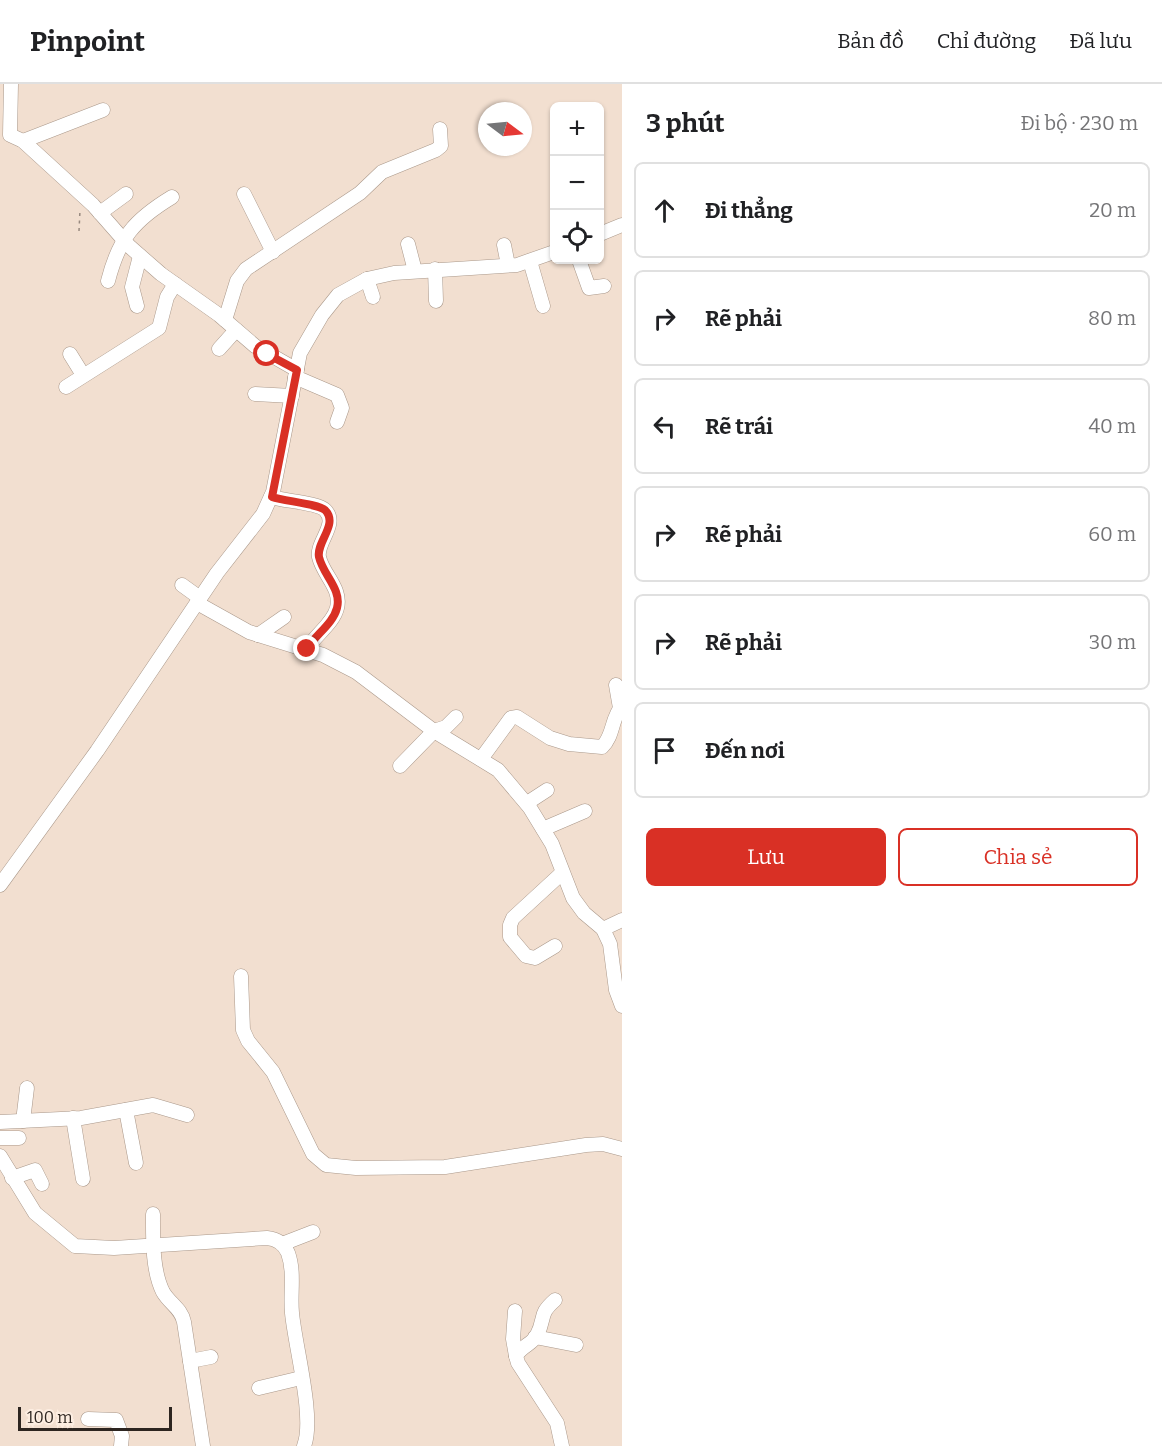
<!DOCTYPE html>
<html lang="vi">
<meta charset="utf-8">
<style>
:root{--surface:#fff;--page:#f6f6f6;--text:#202124;--muted:#757577;--line:#e0e0e0;--accent:#d93025}
body{margin:0;font-family:Bitter,serif;background:var(--page);color:var(--text)}
.controls{position:absolute;right:18px;top:18px;display:grid;overflow:hidden;border-radius:9px;box-shadow:0 2px 4px #0004}
.controls button{width:54px;height:54px;display:grid;place-items:center;padding:0;border:0;border-bottom:2px solid var(--line);background:var(--surface);color:var(--text);font:30px sans-serif}
.compass{position:absolute;left:478px;top:18px;width:54px;height:54px;border-radius:50%;background:var(--surface);box-shadow:0 2px 4px #0004;rotate:106deg}
.scale{position:absolute;left:18px;bottom:15px;width:154px;box-sizing:border-box;padding-left:6px;border:3px solid #2d2520;border-top:0;font-size:16px;line-height:21px;white-space:nowrap;color:#2d2520;-webkit-text-stroke:4px #fcede1;paint-order:stroke}
.stop{position:absolute;width:18px;height:18px;margin:-14px;border:4px solid #d93025;border-radius:50%;background:#fff}
.stop.end{background:#d93025;border-color:#fff;box-shadow:0 2px 6px #0008}
.list{margin:0;padding:0;list-style:none}
h2{display:flex;justify-content:space-between;align-items:center;height:78px;margin:0;padding:0 24px;font-size:26px}
h2 small{font-size:20px;font-weight:400;color:var(--muted)}
.list li{display:grid;grid-template-columns:39px 1fr auto;gap:18px;align-items:center;box-sizing:border-box;height:96px;margin:0 12px 12px;padding:0 12px;border:2px solid var(--line);border-radius:9px}
.list b{display:block;font-size:22px;white-space:nowrap}
.list em{font-size:20px;font-style:normal;color:var(--muted)}
.actions{display:flex;gap:12px;padding:18px 24px}
.actions a{flex:1;padding:14px 0;border:2px solid var(--accent);border-radius:9px;text-align:center;font-size:21px;color:var(--accent)}
.actions .main{background:var(--accent);color:#fff}
.icon{flex:none;width:33px;height:33px;fill:none;stroke:currentColor;stroke-width:2;stroke-linecap:round;stroke-linejoin:round}
.map{position:relative;flex:none;width:622px;height:1362px;overflow:hidden}
header{display:flex;align-items:center;gap:36px;box-sizing:border-box;height:84px;padding:0 30px;background:var(--surface);border-bottom:2px solid var(--line)}
header strong{font-size:28px}
nav{display:flex;gap:33px;margin-inline-start:auto;font-size:21px}
main{display:flex}
aside{flex:1;background:var(--surface)}
.map>svg:first-child{display:block}
.lines{fill:none;stroke-linecap:round;stroke-linejoin:round}
.minor-casing{stroke:#aa988a;stroke-width:15}
.path{stroke:#97897f;stroke-width:1.5;stroke-dasharray:3 4.5;stroke-linecap:butt}
.minor{stroke:#fff;stroke-width:14}
.route{stroke:#d93025;stroke-width:8}
</style>
<header>
<strong>Pinpoint</strong>
<nav><a>Bản đồ</a><a>Chỉ đường</a><a>Đã lưu</a></nav>
</header>
<main>
<div class="map">
<svg width="622" height="1362" viewBox="0 0 622 1362">
<rect width="100%" height="100%" fill="#f2dfd0"/>
<g class="lines">
<defs>
<g id="minor">
<polyline points="11,0 10,51 23,57 93,121 129,162 161,190 219,231 255,262 297,286"/>
<polyline points="23,57 103,26"/>
<polyline points="244,110 273,168"/>
<polyline points="100,129 126,110"/>
<polyline points="600,150 622,141"/>
<polyline points="408,160 415,187"/>
<polyline points="504,161 508,181"/>
<polyline points="579,176 589,204 604,202"/>
<polyline points="530,177 543,222"/>
<polyline points="435,185 436,217"/>
<polyline points="367,195 373,213"/>
<path d="M108 197C119 154 134 136 172 113"/>
<polyline points="137,222 132,203 140,172"/>
<polyline points="225,236 237,197 246,185 360,109 382,88 436,66 441,62 440,45"/>
<polyline points="219,265 236,246"/>
<polyline points="70,270 83,291"/>
<polyline points="295,293 337,311 342,324 337,338"/>
<polyline points="66,303 159,244 167,213 175,200"/>
<polyline points="255,310 292,312"/>
<path d="M271 413C284 417 318 419 325 426 339 440 316 458 319 473 323 491 342 504 337 524 333 540 315 551 307 565"/>
<polyline points="182,501 200,514"/>
<polyline points="197,519 249,548 323,571 356,588 434,647 498,686 530,724 552,760 573,814 584,829 603,845 610,860 616,906 622,922"/>
<polyline points="258,551 284,533"/>
<polyline points="616,601 620,624"/>
<path d="M481 675 511 634 517 633 550 654 569 660 602 663C614 652 611 634 622 622"/>
<polyline points="400,682 434,647 446,643 456,633"/>
<polyline points="527,719 547,706"/>
<polyline points="543,745 585,727"/>
<polyline points="0,801 97,667 217,489 263,430 273,408 300,269 322,231 338,211 367,195 394,189 517,181 554,168"/>
<polyline points="603,845 622,836"/>
<polyline points="555,862 535,874 526,872 510,853 510,841 513,834 562,789"/>
<polyline points="241,892 243,946 248,957 273,988 313,1070 326,1081 356,1084 445,1083 586,1061 603,1060 622,1065"/>
<polyline points="126,1026 136,1079"/>
<polyline points="73,1034 83,1095"/>
<polyline points="23,1037 27,1004"/>
<polyline points="0,1038 81,1034 153,1021 187,1031"/>
<polyline points="0,1054 19,1054"/>
<path d="M0 1072 35 1129 75 1162 114 1164 267 1154C277 1155 284 1159 288 1169 295 1188 290 1210 292 1229 295 1262 315 1334 304 1362"/>
<polyline points="12,1094 35,1086 42,1100"/>
<path d="M153 1130C153 1154 152 1186 163 1208 170 1220 181 1224 184 1238L203 1362"/>
<polyline points="282,1160 313,1148"/>
<path d="M555 1216C538 1231 546 1233 537 1251 533 1260 521 1262 516 1272L518 1279 557 1339 562 1362"/>
<polyline points="515,1227 513,1255 516,1272"/>
<polyline points="535,1253 576,1261"/>
<polyline points="190,1277 211,1273"/>
<polyline points="259,1304 301,1294"/>
<polyline points="88,1335 116,1336 122,1352 121,1362"/>
</g>
</defs>
<use href="#minor" class="minor-casing"/>
<polyline class="path" points="79,147 80,126"/>
<use href="#minor" class="minor"/>
</g>
<g class="lines">
<path class="route" d="M267 270 297 286 272 413C284 417 318 420 325 426 339 440 316 458 319 473 323 491 342 505 337 524 333 540 315 551 307 565"/>
</g>
</svg>
<div class="controls">
<button>+</button>
<button>−</button>
<button><svg class="icon" aria-label="locate" viewBox="0 0 24 24"><circle cx="12" cy="12" r="6"/><path d="M12 2v4M12 18v4M2 12h4M18 12h4"/></svg></button>
</div>
<svg class="compass" viewBox="-18 -18 36 36"><path d="M0-13l5 13h-10z" fill="#e53935"/><path d="M0 13l5-13h-10z" fill="#757577"/></svg>
<div class="scale">100 m</div>
<div class="stop" style="left:267px;top:270px"></div>
<div class="stop end" style="left:307px;top:565px"></div>
</div>
<aside>
<h2>3 phút<small>Đi bộ · 230 m</small></h2>
<ul class="list">
<li><svg class="icon" aria-label="ahead" viewBox="0 0 24 24"><path d="M12 20V5M6 11l6-6 6 6"/></svg><div><b>Đi thẳng</b></div><em>20 m</em></li>
<li><svg class="icon" aria-label="right" viewBox="0 0 24 24"><path d="M7 20v-9h11M14 6l5 5-5 5"/></svg><div><b>Rẽ phải</b></div><em>80 m</em></li>
<li><svg class="icon" aria-label="left" viewBox="0 0 24 24"><path d="M17 20v-9H6M10 6l-5 5 5 5"/></svg><div><b>Rẽ trái</b></div><em>40 m</em></li>
<li><svg class="icon" aria-label="right" viewBox="0 0 24 24"><path d="M7 20v-9h11M14 6l5 5-5 5"/></svg><div><b>Rẽ phải</b></div><em>60 m</em></li>
<li><svg class="icon" aria-label="right" viewBox="0 0 24 24"><path d="M7 20v-9h11M14 6l5 5-5 5"/></svg><div><b>Rẽ phải</b></div><em>30 m</em></li>
<li><svg class="icon" aria-label="arrive" viewBox="0 0 24 24"><path d="M6 21V4h12l-3 4 3 4H6"/></svg><div><b>Đến nơi</b></div></li>
</ul>
<div class="actions"><a class="main">Lưu</a><a>Chia sẻ</a></div>
</aside>
</main>
